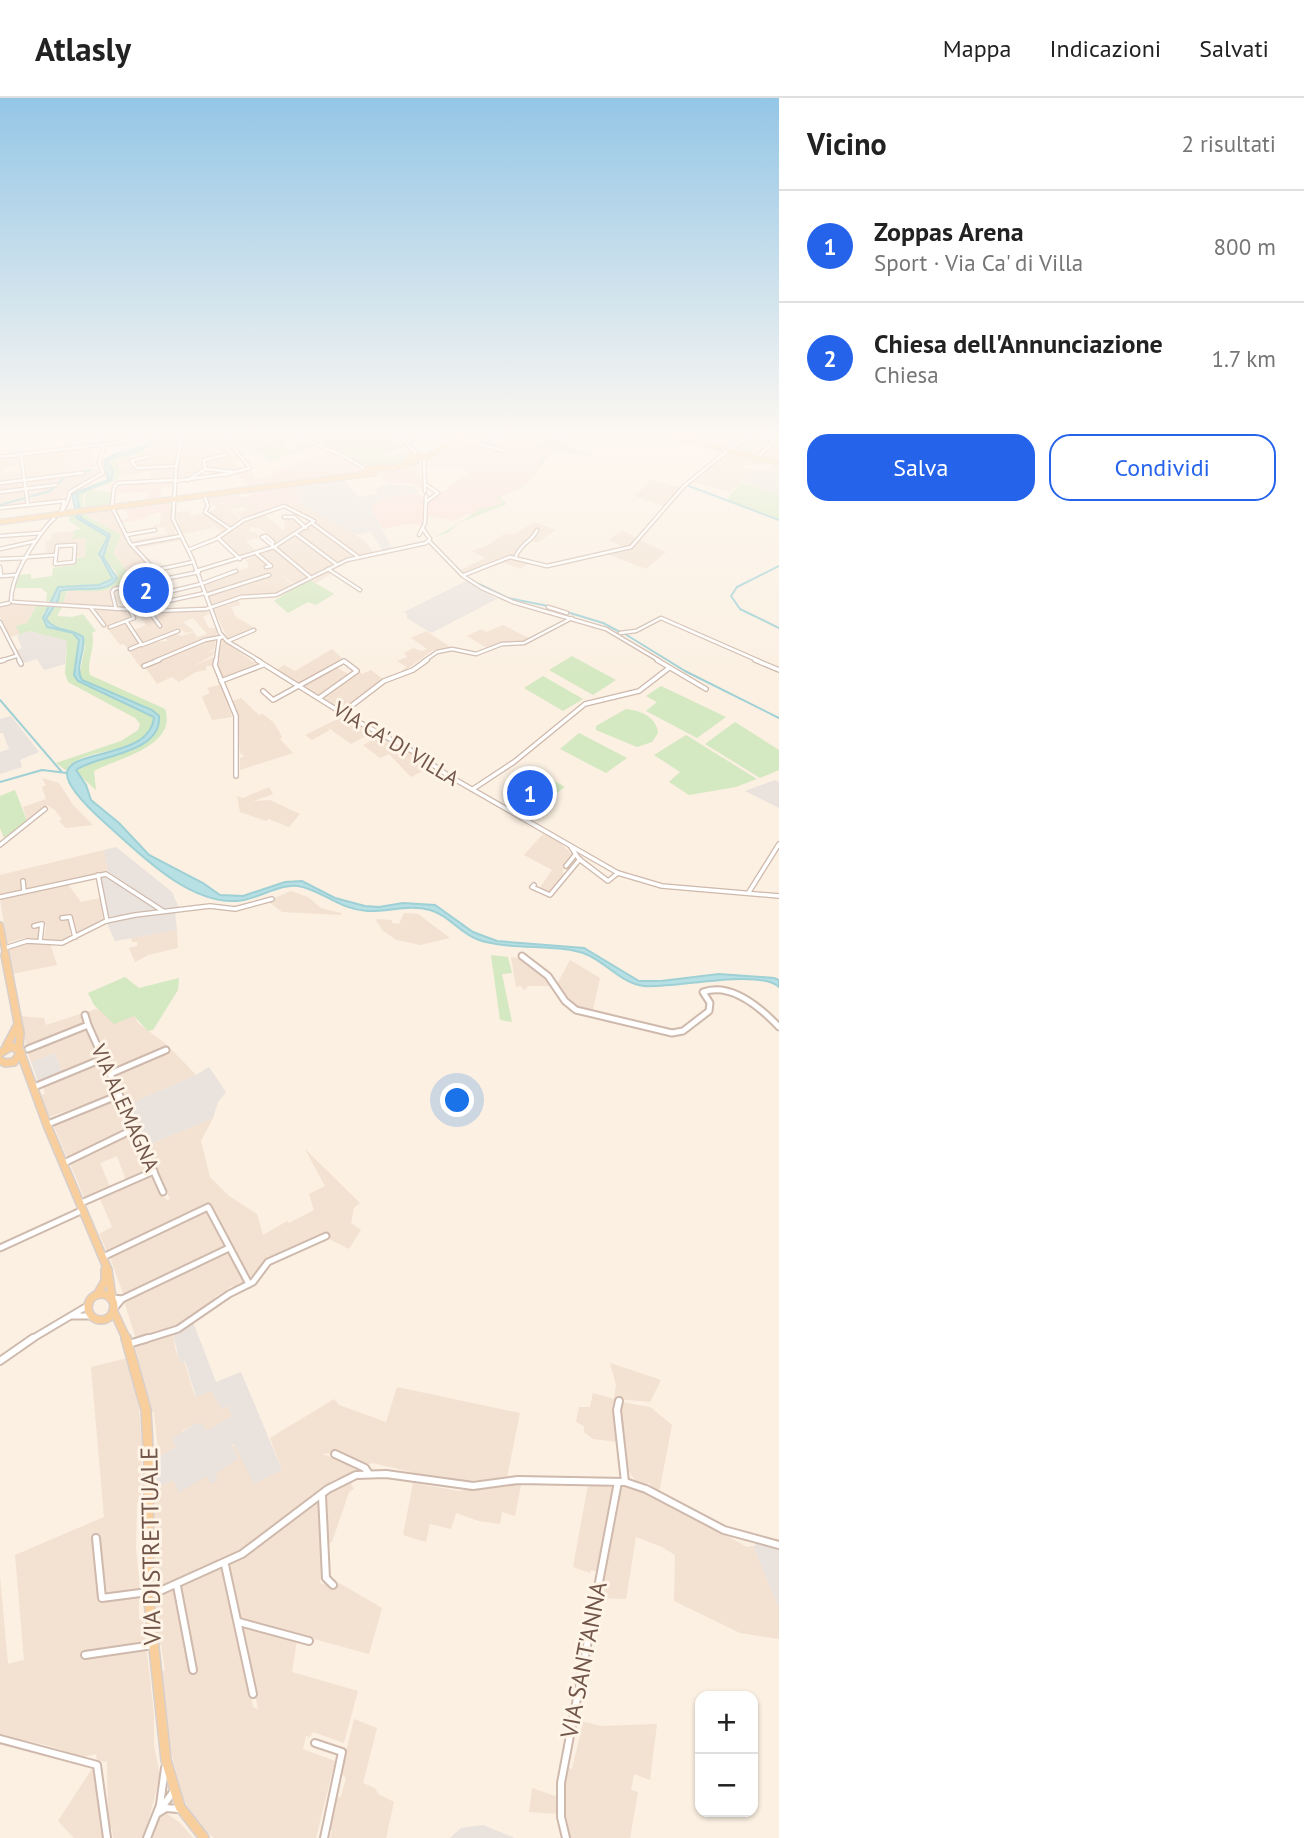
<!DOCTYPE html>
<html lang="it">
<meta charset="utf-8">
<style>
:root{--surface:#fff;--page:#f6f6f6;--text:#222;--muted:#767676;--line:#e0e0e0;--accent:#2563eb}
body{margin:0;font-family:"PT Sans",sans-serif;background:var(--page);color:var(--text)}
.controls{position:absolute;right:21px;bottom:21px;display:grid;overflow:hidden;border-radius:14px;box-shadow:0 2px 5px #0004}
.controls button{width:63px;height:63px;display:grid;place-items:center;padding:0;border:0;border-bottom:2px solid var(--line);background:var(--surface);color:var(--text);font:35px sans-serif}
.you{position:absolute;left:458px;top:1003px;width:24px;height:24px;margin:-18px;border:5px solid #fff;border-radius:50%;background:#1a73e8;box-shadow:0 0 0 10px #1a73e833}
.badge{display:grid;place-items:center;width:46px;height:46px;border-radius:50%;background:var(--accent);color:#fff;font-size:23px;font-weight:700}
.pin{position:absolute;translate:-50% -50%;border:4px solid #fff;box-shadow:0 2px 7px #0006}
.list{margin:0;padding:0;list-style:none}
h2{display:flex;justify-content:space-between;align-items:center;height:91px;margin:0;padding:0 28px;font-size:30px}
h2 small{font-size:23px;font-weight:400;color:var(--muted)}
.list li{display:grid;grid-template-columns:46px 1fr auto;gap:21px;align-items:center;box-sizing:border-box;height:112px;padding:0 28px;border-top:2px solid var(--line)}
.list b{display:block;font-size:26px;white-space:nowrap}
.list p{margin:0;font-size:23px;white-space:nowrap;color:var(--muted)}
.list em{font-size:23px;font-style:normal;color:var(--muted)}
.actions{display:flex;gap:14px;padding:21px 28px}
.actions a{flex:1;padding:16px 0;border:2px solid var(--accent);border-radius:21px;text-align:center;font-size:24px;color:var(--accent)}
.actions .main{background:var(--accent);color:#fff}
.map{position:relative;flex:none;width:779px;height:1740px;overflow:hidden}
header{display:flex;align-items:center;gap:42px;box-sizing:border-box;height:98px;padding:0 35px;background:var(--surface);border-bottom:2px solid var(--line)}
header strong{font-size:33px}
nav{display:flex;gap:38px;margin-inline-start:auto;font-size:24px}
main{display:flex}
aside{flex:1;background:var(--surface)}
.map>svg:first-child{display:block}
.residential{fill:#f3e1d1}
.commercial{fill:#fbded6}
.industrial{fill:#eae2dd}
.green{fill:#d4e8c1}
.water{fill:#b7e0e4;stroke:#9ed0d5;stroke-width:2}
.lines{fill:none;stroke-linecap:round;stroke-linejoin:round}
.stream{stroke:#9ed0d5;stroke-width:2}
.minor-far3-casing{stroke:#ceb9ac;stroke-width:5}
.minor-far2-casing{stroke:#ceb9ac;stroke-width:6}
.minor-far1-casing{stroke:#ceb9ac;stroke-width:9}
.minor-casing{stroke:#ceb9ac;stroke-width:10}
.major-far3-casing{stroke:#d8cfcc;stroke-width:7}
.major-far2-casing{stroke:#d8cfcc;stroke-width:8}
.major-far1-casing{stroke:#d8cfcc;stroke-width:10}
.major-casing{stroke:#d8cfcc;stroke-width:12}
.minor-far3{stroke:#fff;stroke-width:2.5}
.minor-far2{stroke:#fff;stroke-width:3.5}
.minor-far1{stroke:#fff;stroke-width:5}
.minor{stroke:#fff;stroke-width:6}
.major-far3{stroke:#f8cf9c;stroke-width:4.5}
.major-far2{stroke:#f8cf9c;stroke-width:5}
.major-far1{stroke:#f8cf9c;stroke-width:7}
.major{stroke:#f8cf9c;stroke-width:9}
.major-bridge-casing{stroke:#d8cfcc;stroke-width:7;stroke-linecap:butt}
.major-bridge{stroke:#f8cf9c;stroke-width:4.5}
.labels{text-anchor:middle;stroke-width:6;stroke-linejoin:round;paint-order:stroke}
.street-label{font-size:21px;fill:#725549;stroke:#fef4e8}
.near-street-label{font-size:24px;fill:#725549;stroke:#fef4e8}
</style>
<header>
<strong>Atlasly</strong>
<nav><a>Mappa</a><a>Indicazioni</a><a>Salvati</a></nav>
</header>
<main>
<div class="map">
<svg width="779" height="1740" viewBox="0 0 779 1740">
<rect width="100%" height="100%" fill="#fbf0e2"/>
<g class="residential">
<polygon points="175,336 180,336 173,381 157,382 157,379 151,379 150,373 121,379 119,370 124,367 118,368 118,362 145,355"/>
<polygon points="184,336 221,336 239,362 234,363 238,367 235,368 238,371 209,371 206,369 204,361 201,372 186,380 177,381"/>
<polygon points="752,336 779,336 779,370 772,367 774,365 740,368 750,371 731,394 689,383"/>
<polygon points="63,353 68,375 99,371 100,375 70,391 60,401 32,404 24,358"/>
<polygon points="20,358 22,367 7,369 1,375 23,373 26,404 0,409 0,361"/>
<polygon points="652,382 682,390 667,409 634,398"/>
<polygon points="216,402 218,406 247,403 262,415 243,422 235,415 246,412 244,409 230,411 241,423 229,429 208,414 218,410 207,403"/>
<polygon points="301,405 364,442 374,455 358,457 314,426 316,423 289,407"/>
<polygon points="111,411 127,444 160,481 119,488 128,482 124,469 113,455 121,437 85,417 85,414"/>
<polygon points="171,412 175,435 183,442 135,451 130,443 168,436 164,429 154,430 154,427 160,426 161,413"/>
<polygon points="188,413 192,418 204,414 228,432 223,435 207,422 214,430 182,436 175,414"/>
<polygon points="264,416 284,433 285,421 288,419 303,429 276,445 261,431 251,429 250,434 254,433 260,439 246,443 257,454 239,458 221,440 244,423"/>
<polygon points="535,424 556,432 537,445 530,442 521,446 517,458 531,464 520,471 500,463 463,478 458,473 485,460 471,453 488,447 506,435 512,437"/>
<polygon points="311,427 314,427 355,458 336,466 298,436"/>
<polygon points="622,432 640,442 666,454 646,471 604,455 625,450 609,442"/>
<polygon points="74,433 74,441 86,440 85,459 76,459 77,445 56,447 55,455 45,457 46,443 51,442 52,435"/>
<polygon points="295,438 334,467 327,470 333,475 316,485 307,481 322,473 310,478 276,450"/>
<polygon points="274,451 308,479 295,486 277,475 293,487 274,497 243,497 212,507 208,498 213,496 207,496 203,486 249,469 246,462"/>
<polygon points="68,492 110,492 114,509 63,505"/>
<polygon points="238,501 241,507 231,509 236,519 255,530 228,541 213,511"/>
<polygon points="21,505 38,505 27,525 17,528 21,536 10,539 0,518 0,508"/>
<polygon points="92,511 125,512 130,519 112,527 125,525 139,546 127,550 124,546 120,547"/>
<polygon points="208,512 210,515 203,519 209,530 216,530 217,535 214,551 207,555 214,553 213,557 192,569 213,559 214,568 206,568 206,572 196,574 179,584 172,579 157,586 144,567 140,569 129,553 152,544 168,543 164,539 176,535 181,538 194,534 197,539 207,536 193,520 183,524 194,533 186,535 179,530 143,544 134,532 146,527 139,517 135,518 131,513"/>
<polygon points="503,527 529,540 520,545 502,545 487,550 467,538 481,531 486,534"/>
<polygon points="426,533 452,550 433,552 403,574 401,573 407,569 397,563 407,559 404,555 413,550 422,553 427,551 411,540"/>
<polygon points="221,541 256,566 260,567 222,581 216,567 219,543"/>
<polygon points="332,551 342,560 299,587 275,573 284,567 295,573"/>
<polygon points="334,568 350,577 319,597 303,589"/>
<polygon points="371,572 384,582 343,612 322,599 359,573 362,576"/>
<polygon points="222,586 232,619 212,622 202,599 210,595 207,590"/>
<polygon points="241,600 259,617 263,616 274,625 282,639 280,641 293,655 240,672 240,660 244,658 240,655 237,617 233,603"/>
<polygon points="344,618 392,647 395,645 404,650 431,669 411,679 389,656 380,660 363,647 371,643 364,639 351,646 326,628 330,632 312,642 305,637"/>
<polygon points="42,680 59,685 73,707 93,727 66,730 59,723 62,721 55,712 47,707 27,723 23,709 46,701 42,689 46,687"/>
<polygon points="269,689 273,696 253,703 270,702 300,716 289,729 269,721 266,723 240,714 237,698 243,700"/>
<polygon points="543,736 558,743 577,761 568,773 564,771 562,774 564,775 549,796 539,791 552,772 524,757"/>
<polygon points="104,752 108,773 26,791 25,782 21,782 23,792 0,796 0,777"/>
<polygon points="67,785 81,804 100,800 103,822 76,835 70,818 61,820 68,820 71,839 55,843 44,842 46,828 43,824 32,827 33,830 41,827 41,841 24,840 7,845 0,800"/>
<polygon points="291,793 308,799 321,810 341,815 341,817 282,814 268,803"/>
<polygon points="404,815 418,816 450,840 420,847 397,842 383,833 375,821 392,822 392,825 399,826"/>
<polygon points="177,832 178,850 148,857 135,864 129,850 137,848 138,844 132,844 131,840"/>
<polygon points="24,843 50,845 57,867 12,876 7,849"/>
<polygon points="511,859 522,861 544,877 553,888 528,888 524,892 521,888 516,889"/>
<polygon points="570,862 600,880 593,912 573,909 556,888"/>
<polygon points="100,910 109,921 134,918 138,925 166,946 196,977 127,1007 113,977 169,952 167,950 111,973 87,914"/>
<polygon points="80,916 83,927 27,949 19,918 44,920 46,927"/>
<polygon points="86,930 100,960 62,975 55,955 31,964 27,952"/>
<polygon points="102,963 116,995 49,1019 41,998 45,995 43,988"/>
<polygon points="117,1000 131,1030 67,1059 53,1026"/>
<polygon points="213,1020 201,1043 210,1079 229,1098 257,1116 263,1137 287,1123 289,1125 314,1112 309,1096 325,1088 305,1051 360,1105 354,1110 351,1125 361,1132 349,1151 331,1142 325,1135 266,1164 249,1184 209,1106 108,1155 99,1136 112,1129 99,1098 150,1077 160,1095 167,1102 170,1101 146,1048"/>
<polygon points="130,1035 133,1036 138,1045 135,1047 140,1058 143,1057 148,1073 126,1082 117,1058 100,1065 110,1089 84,1099 69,1063"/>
<polygon points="207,1112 226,1148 124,1198 110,1160"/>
<polygon points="228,1151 244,1185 234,1191 232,1188 215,1199 217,1204 175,1230 136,1241 124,1203 199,1166 201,1168"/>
<polygon points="173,1236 175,1250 180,1264 184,1263 195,1299 211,1293 222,1311 228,1308 232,1318 205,1334 191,1328 182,1333 176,1349 154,1362 154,1355 158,1352 154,1314 151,1314 135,1248"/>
<polygon points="128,1260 139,1311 142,1348 141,1402 137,1404 136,1450 140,1492 105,1496 98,1438 94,1438 100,1502 139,1498 139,1521 143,1521 154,1617 154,1648 160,1678 144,1740 113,1740 112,1731 108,1731 107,1664 97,1662 96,1656 83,1659 46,1647 0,1638 0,1478 8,1566 24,1562 15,1457 104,1419 91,1269"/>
<polygon points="610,1265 661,1282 650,1304 618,1301 614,1305 618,1344 593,1341 584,1334 584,1328 576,1324 579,1309 590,1309 593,1295 614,1301 616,1287"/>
<polygon points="397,1289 520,1315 507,1379 470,1383 445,1382 373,1365 369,1366 337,1354 322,1356 358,1368 357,1372 332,1383 234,1459 155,1491 150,1455 153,1392 173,1382 207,1378 218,1382 214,1376 235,1345 254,1385 282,1372 270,1340 334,1301 339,1307 386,1324"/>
<polygon points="621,1304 650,1309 672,1327 659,1395 648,1384 647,1386 635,1382 626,1369"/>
<polygon points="349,1382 354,1391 349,1394 332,1444 328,1446 327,1396"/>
<polygon points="413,1385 459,1393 500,1386 521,1387 515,1418 502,1414 500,1426 479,1423 456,1415 451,1431 430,1426 426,1444 403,1437"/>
<polygon points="588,1387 613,1389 598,1474 591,1472 590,1475 573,1469"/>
<polygon points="624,1387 669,1405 747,1449 753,1448 779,1510 779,1541 740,1535 674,1503 675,1457 662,1449 636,1439 626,1501 601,1500 620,1389"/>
<polygon points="320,1401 324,1469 320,1485 334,1489 339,1485 382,1510 369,1556 241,1521 228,1468 262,1446"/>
<polygon points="221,1471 244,1556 253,1609 258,1611 242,1527 297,1542 292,1574 358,1593 344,1645 313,1634 310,1639 306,1638 303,1651 335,1663 316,1740 214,1740 197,1725 183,1700 169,1646 162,1573 165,1572 161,1547 157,1548 153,1499 175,1490 191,1576 195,1574 180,1488"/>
<polygon points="354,1621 377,1630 363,1685 375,1690 378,1696 394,1704 386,1740 330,1740 332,1732 327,1730 334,1702 341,1698 346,1680 341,1675"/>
<polygon points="581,1623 601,1628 657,1626 650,1682 634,1676 631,1692 638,1694 630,1740 567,1740 565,1684 568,1670 572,1671 582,1629"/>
<polygon points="93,1669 96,1676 103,1740 74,1740 58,1723"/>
<polygon points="532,1690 558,1699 559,1716 529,1714"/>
<polygon points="165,1714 180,1725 193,1740 152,1740 161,1715"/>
</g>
<g class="commercial">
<polygon points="470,336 538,336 546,339 554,352 525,388 500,399 507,406 478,418 468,416 454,423 427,417 429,403 470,374 458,371 427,370 426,363"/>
<polygon points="688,336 749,336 727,349 692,342 696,338"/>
<polygon points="91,349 94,369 68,374 63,353"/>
<polygon points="330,353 362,372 355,376 249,389 236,375 251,372 255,381 274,378 273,374"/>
<polygon points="415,364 420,366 423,393 411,385 388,385 376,376"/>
<polygon points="172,384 171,389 160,390 162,401 147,402 147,394 116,395 120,386"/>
<polygon points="292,387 301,405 282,407 262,415 247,403 232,407 228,404 218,405 216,402 207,403 205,399 237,395 244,400 251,397 247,393"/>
<polygon points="414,395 424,400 422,427 407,426 383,431 371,411 380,401"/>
<polygon points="170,404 171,412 147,417 147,420 121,425 121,422 129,420 124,409"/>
</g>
<g class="industrial">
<polygon points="772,367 779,370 779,397 739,382 750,371 764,373"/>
<polygon points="344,381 359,399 378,396 375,391 388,386 412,388 418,392 419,395 380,401 371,410 393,452 383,453 371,434 356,437 303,408 292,388"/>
<polygon points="466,483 497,501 431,535 407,520 407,516 404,514"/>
<polygon points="29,533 65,542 67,545 65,566 44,572 37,561 23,565 17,552 22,550 17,538"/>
<polygon points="11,618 39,654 20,662 22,669 0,676 0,654 9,651 3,635 0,635 0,621"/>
<polygon points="775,682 779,684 779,710 745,693"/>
<polygon points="116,749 172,794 179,810 164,811 108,773 104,752"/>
<polygon points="104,779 117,784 157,812 108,819 100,781"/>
<polygon points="175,813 177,832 115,843 106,823"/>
<polygon points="55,955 62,975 38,984 31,964"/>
<polygon points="209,969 226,994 218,1004 213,1020 146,1048 127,1007 196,977"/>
<polygon points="193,1224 216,1284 241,1274 282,1372 254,1386 234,1346 232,1347 238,1361 215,1376 218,1383 211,1386 207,1378 179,1395 173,1382 153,1392 154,1362 176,1349 172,1341 191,1328 201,1324 206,1333 232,1318 228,1308 222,1311 211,1293 196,1299 185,1263 180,1265 173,1236"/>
<polygon points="760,1444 779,1448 779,1510 753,1448"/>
<polygon points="483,1727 515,1740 450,1740 461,1730"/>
</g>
<g class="green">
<polygon points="165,336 174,336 146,354 117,362 120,376 118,382 91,392 110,394 110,408 86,411 85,398 89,393 83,398 84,411 80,413 77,396 111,382 113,373 108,364 110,361 140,353"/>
<path d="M225 336H277C265 351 234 356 225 336Z"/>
<polygon points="278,336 293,342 281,347 276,345 291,354 301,351 294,346 296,343 311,349 271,363 251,350 272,344"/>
<path d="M339 336H391L401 341 395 344 403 349 382 358 387 360 407 353 408 348 413 355C387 388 346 357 320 343Z"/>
<polygon points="527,336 552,341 559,337 564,340 561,346 589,356 594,360 554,352 525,388 500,399 507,406 459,425 447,435 436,439 484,409 483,411 501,406 500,402 494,401 525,387 537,371 539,362 552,352 534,349 541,340"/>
<polygon points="741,384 779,397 779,423 726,402"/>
<path d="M85 414 88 419 121 437 113 455 129 476V480C112 498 89 492 67 493L63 505 57 504 62 492 104 489 117 481 115 473 102 458 110 437 81 420 80 415Z"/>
<polygon points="75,415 80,422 108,439 99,460 113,481 99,487 58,489 52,503 46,503 47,495 41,490 14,490 19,477 31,476 31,481 52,478 53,470 76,466 76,460 85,459 86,440 73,441 74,432 81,431 69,423 69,416"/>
<polygon points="308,481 334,496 316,507 308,504 288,515 274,503"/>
<path d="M38 505 51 506 44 514 43 523 47 529 73 535 79 542 74 577 76 582 151 615 155 621C141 664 83 644 67 673L56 665 121 643 138 632 140 626 135 620 68 584 65 575 67 545 65 542 29 533 17 538 20 536 16 528 27 525Z"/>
<path d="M56 506 63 507 57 518 72 519 83 516 96 533 92 535C96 549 86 564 90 577L165 611C178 648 118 660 94 673L96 692 76 674 77 670C114 655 130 659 159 627L152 612 85 584 79 579 85 548 80 536 48 525 47 520Z"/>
<polygon points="572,558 616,582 593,597 549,572"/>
<polygon points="543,578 583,601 563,613 524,590"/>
<polygon points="661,588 726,619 697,640 646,613 657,604 646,598"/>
<path d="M626 611C642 613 656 619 658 635L652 644 637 649 596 632V628Z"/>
<polygon points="735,624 779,652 779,672 760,680 705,646"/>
<polygon points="579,635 627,660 606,675 560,651"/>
<polygon points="686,637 757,681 736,689 689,697 669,684 680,674 654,657"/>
<polygon points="535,672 565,689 532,713 504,697 518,690 514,687 527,675"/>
<polygon points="15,692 27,723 4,740 0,730 0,698"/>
<polygon points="491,857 508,859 512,875 502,876 512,924 500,922"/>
<polygon points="125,879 139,890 179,880 178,892 153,932 148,933 134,918 114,926 94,907 88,895"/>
</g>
<path class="water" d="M161 336H165L140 353 110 361 108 364 113 373 111 382 77 396 81 420 110 437 103 459 117 480C107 498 77 487 60 493L58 502 46 521C55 534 72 530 83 539 86 553 74 569 82 582L152 612 159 618C162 656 96 657 76 672L86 687 91 702 119 725 149 757 203 785 220 797 243 798 285 784 302 783 335 800 365 808 379 809 403 805 435 807 473 834 497 843 584 850 639 883H661L719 876 774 880 779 882V889C757 870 673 891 644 888 623 886 606 865 588 857 562 845 512 853 479 842 460 836 449 817 430 812 409 806 388 814 367 813 338 811 322 792 298 788 281 785 256 802 237 803 187 806 138 754 104 724 94 715 66 689 67 675 70 650 150 662 154 619L78 583 74 577 79 542 73 535 47 529 43 520 58 489 99 487 113 481 99 456 108 439 77 420 72 396 108 382 104 363C117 350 144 355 161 336Z"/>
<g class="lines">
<g class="stream">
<polyline points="85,373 90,372"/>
<polyline points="689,388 779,422"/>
<polyline points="0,407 50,393 66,378"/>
<polyline points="779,468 737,489 731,498 740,511 779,530"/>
<polyline points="479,486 508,500 548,508"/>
<polyline points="567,514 603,525 620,534"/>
<polyline points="625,536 685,573 779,620"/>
<polyline points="0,602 61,673"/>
<polyline points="0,684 42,672 67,675"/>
</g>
<defs>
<g id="minor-far3">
<polyline points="99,336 101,344"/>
<polyline points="119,336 122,344"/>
<polyline points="182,336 176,371 173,421 192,460 220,535 227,543 260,563"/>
<polyline points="222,336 250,370 224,377"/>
<polyline points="292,336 346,359 365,371"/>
<polyline points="395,336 419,357"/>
<polyline points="472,336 463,342 505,353"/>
<polyline points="559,336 564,341"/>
<polyline points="751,336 773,341"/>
<polyline points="407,344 438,336"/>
<polyline points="481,346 498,336"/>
<polyline points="729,352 752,336"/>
<polyline points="21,356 28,407"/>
<polyline points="150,358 131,363 137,370 177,368"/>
<polyline points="0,359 122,344 144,336"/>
<polyline points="757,360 779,338"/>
<polyline points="424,362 425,393"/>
<polyline points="205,371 234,374"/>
<polygon points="81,375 83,375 74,376"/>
<polyline points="188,382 205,371 204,362 225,357"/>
<polyline points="175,383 226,376"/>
<polyline points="0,385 74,376"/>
<polyline points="425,386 438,395 427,403"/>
<polyline points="0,394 56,387"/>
<polyline points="204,397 208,408 205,414 230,431"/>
<polyline points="112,408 114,389 118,385 175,382"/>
<polyline points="0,410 64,403 62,411"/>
<polyline points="113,411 130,445 163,481"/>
<polyline points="284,419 294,419 306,430"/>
<polyline points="312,425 357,458"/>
<polyline points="296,436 336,466"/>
<polyline points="126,437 155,432"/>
<polyline points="419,437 425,425 426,398"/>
<polyline points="0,438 41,435"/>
<polyline points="218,440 240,461"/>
<polyline points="429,443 463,478 482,490 513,504 606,531 660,563"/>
<polygon points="75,447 74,464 55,466 57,448"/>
<polyline points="132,447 181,438"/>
<polyline points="272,447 273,444 266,438 262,439 310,479"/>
<polyline points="0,451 36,443"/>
<polyline points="188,452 216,441 244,422 284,408 314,423 274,449 196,473"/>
<polyline points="257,456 271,468 266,469"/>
<path d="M516 458C522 444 532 444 537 432"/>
<polyline points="27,459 56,457"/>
<polyline points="0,461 26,460"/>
<polyline points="0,469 1,478 16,477"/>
<polyline points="328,471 360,492"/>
<polyline points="156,472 193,464"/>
<polyline points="464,477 510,459 547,468 631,449 684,388 726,354"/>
<polyline points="205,495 159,505 155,497 201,486 236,473"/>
<polyline points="206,497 269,477"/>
<path d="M11 503C11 479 31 448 46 429 59 413 64 417 70 394L103 375 99 364 104 350 100 347"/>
<polyline points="13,504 155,513 206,511 241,499 276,497 347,462 426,445 430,441 423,431"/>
<polyline points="0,507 9,505"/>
<polyline points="548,509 567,515"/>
<polyline points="91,510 104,527"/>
<polyline points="116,511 112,494 114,491 199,474"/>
<polyline points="149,513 160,528"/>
<polyline points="126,523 142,547 178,533"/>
<polyline points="0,524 20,563"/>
<polyline points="110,529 134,520 129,511"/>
<polyline points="620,535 636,533 661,520 759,563"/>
<polyline points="228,543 254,532"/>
<polyline points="130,551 142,546"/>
<polyline points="0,563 16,558"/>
<polyline points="155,563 205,542 221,539"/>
<polyline points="216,563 219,541 222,539"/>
<polyline points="424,563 437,554 452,551 476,556 502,546 524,545 572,520"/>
</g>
<g id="minor-far2">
<polyline points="19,562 21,566"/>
<polyline points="216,562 215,567 236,618 236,678"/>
<polyline points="257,562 342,615 414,654 449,678 618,775 662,788 779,798"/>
<polyline points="657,562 706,591"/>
<polyline points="755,562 779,572"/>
<polyline points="0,563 4,562"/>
<polyline points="144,568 159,562"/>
<polyline points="221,583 263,567"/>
<polyline points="263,593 273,602 344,563 357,573 319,600"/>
<polyline points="342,615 384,583 413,572 427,562"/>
<polyline points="473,691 514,664 585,606 639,593 669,570"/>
<polyline points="0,747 45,711"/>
<polyline points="571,749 579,761 608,783 618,775"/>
<polyline points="566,768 575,757"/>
<polyline points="98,777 107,823"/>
<polyline points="23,783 24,793"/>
<polyline points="534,787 532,789 550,797 580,761"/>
<polyline points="749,794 779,746"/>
<polyline points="0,799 106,776 163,813"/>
<polyline points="62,820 70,819 75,839"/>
<polyline points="34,828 42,826 40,843"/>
<polyline points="5,850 27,843 62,845 106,823 135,817 210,808 235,811 272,801"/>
</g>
<g id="minor-far1">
<path d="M522 858 548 878 565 903 576 912 672 935 683 933 709 913 710 905 703 894C731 884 761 910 779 929"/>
<polyline points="88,927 163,1094"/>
<polyline points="28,951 88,927 85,917"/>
<polyline points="110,976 166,952"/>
<polyline points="34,989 102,961"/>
<polyline points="48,1026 119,997"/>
<polyline points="64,1065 134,1031"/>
<polyline points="81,1105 154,1073"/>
<polyline points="0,1150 83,1112"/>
<polyline points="103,1159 208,1109 249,1186"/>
<polyline points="112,1200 122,1201 113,1212"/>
<polyline points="122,1201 229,1150"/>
<polyline points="72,1218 90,1218"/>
<polyline points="30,1242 89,1207"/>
<polyline points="143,1242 178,1231 229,1196 253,1184 268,1164 326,1138"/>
</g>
<g id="minor">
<polyline points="129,1246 148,1240"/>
<polyline points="0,1263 33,1240"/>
<polyline points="619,1303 617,1312 625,1384"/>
<polyline points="335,1356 365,1370 369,1376"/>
<polyline points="322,1398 326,1480 333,1487"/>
<polyline points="96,1440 102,1500 148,1494"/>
<polyline points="225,1467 253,1596"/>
<polyline points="177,1488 193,1572"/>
<polyline points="149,1498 242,1456 328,1391 356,1377 386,1376 473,1388 518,1382 625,1384 646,1391 724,1432 779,1447"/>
<polyline points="239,1524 309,1543"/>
<polyline points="85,1557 153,1547"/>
<polyline points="0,1641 97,1667 107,1740"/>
<polyline points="315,1645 342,1654 324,1740"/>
<polyline points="160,1712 173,1694"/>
<polyline points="158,1715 166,1710 178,1711"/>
<polyline points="147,1740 160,1707 165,1670"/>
<polyline points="566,1740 561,1719 561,1685 618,1384"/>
</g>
<g id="major-far3">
<polyline points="662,336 723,351"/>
<polyline points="729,353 779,365"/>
<polyline points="425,360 467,336"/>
<polyline points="407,363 415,357 425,360"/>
<polyline points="376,371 374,376 364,373 370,370 393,370"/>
<polyline points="391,371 416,363"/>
<polyline points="60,416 367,376"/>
<polyline points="0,424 54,417"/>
</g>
<polyline id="major-far2" points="0,827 6,858"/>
<g id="major-far1">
<polyline points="5,857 20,935 19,950"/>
<polyline points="6,949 17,928"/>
<polyline points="0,955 12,948 21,954 14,964 5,965 0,962"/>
<polyline points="21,956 47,1027 108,1172 112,1200"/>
<circle cx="101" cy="1209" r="13"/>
<polyline points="97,1197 105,1183 105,1172"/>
<polyline points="113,1212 127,1242"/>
</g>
<polyline id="major" points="126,1240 146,1312 149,1368 148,1494 166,1662 180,1709 204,1740"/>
</defs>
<use href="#minor-far3" class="minor-far3-casing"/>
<use href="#minor-far2" class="minor-far2-casing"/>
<use href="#minor-far1" class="minor-far1-casing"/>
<use href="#minor" class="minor-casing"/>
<use href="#major-far3" class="major-far3-casing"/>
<use href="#major-far2" class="major-far2-casing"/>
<use href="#major-far1" class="major-far1-casing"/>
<use href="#major" class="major-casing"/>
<use href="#minor-far3" class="minor-far3"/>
<use href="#minor-far2" class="minor-far2"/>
<use href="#minor-far1" class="minor-far1"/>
<use href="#minor" class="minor"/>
<use href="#major-far3" class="major-far3"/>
<use href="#major-far2" class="major-far2"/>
<use href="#major-far1" class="major-far1"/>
<use href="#major" class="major"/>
<defs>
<polyline id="major-bridge" points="54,417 60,416"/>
</defs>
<use href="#major-bridge" class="major-bridge-casing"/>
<use href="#major-bridge" class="major-bridge"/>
</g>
<linearGradient id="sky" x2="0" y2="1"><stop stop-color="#94c6e6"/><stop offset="0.58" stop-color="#fdf8f2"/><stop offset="1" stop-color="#fdf8f2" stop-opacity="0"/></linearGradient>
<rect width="779" height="579" fill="url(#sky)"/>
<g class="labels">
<g class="street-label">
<text transform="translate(396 646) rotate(31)" y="7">VIA CA' DI VILLA</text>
<text transform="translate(125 1010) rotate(66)" y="7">VIA ALEMAGNA</text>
</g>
<g class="near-street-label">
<text transform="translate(151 1448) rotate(-91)" y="8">VIA DISTRETTUALE</text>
<text transform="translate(584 1562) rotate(-79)" y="8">VIA SANT'ANNA</text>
</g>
</g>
</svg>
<div class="controls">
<button>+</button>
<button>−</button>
</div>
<div class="you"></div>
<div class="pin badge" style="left:530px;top:695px">1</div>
<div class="pin badge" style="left:146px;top:492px">2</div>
</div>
<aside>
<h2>Vicino<small>2 risultati</small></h2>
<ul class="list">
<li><span class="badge">1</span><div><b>Zoppas Arena</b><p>Sport · Via Ca' di Villa</p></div><em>800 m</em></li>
<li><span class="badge">2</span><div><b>Chiesa dell'Annunciazione</b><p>Chiesa</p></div><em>1.7 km</em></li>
</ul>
<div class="actions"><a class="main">Salva</a><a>Condividi</a></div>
</aside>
</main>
